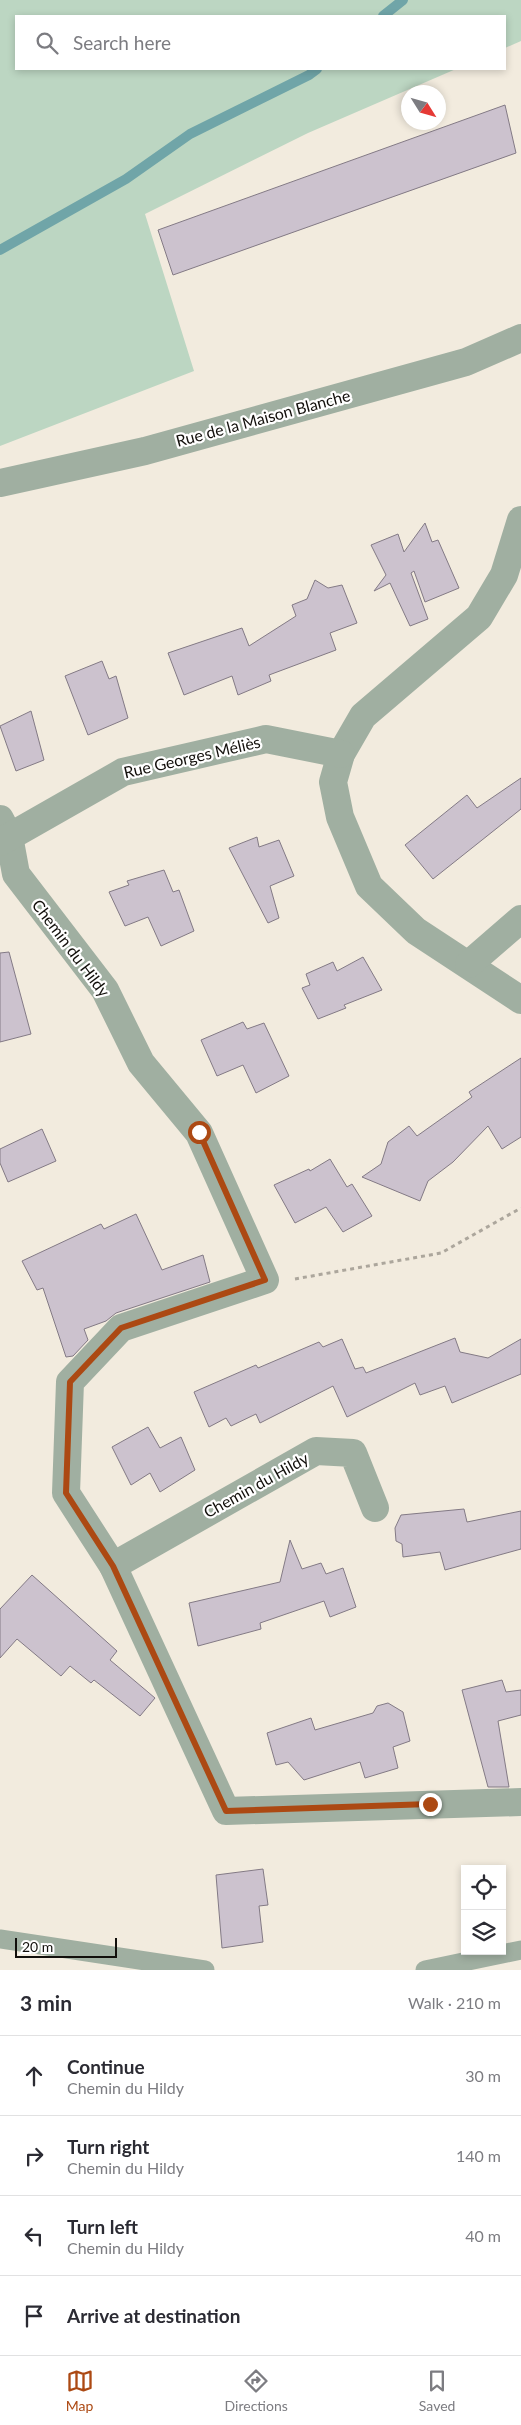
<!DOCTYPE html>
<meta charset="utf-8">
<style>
:root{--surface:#fff;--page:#f2f2f3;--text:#2b2b33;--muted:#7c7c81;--line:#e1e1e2;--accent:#ac4913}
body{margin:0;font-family:Lato,sans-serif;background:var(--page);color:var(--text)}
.controls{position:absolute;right:15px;bottom:15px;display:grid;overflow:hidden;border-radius:0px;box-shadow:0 2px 8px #0003}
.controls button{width:45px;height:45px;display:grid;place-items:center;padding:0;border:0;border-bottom:1px solid var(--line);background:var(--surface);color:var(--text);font:25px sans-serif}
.compass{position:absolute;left:401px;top:85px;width:45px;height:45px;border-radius:50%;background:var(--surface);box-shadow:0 2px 8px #0003;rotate:127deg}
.scale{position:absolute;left:15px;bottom:12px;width:102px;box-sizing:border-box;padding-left:5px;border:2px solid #120f0b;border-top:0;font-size:14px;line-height:18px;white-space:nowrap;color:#120f0b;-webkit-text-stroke:4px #fff;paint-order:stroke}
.stop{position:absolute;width:15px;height:15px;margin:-11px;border:4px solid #ac4913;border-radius:50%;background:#fff}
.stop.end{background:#ac4913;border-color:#fff;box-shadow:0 1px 5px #0008}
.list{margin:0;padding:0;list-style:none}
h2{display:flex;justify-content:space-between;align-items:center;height:65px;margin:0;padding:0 20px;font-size:21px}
h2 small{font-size:16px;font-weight:400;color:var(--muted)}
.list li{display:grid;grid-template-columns:32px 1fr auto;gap:15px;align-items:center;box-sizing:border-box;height:80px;padding:0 20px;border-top:1px solid var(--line)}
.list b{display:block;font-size:19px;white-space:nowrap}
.list p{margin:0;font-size:16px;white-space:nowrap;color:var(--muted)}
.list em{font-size:16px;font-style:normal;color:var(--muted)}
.icon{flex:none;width:28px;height:28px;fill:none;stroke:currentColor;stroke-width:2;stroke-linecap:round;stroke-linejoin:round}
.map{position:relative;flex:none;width:521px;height:1970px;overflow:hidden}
.search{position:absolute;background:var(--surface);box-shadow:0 2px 8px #0003;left:15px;right:15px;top:15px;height:55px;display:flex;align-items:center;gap:12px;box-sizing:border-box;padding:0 18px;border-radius:0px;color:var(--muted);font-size:19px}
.sheet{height:385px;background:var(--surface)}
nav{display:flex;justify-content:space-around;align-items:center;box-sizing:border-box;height:70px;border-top:1px solid var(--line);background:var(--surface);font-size:14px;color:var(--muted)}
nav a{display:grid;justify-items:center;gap:2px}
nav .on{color:var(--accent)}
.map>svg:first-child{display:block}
.green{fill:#bcd6c2}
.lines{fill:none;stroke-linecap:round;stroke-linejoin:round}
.stream{stroke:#70a5a8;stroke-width:10}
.building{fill:#ccc2ce;stroke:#837a85}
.path{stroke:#aca69c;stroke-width:3;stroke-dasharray:4 4;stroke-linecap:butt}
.lane{stroke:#a0afa1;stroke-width:19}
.street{stroke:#a0afa1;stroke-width:28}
.route{stroke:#ac4913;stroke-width:6}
.labels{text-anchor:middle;stroke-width:4.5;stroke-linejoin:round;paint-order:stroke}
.street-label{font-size:16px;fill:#120f0b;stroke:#fff}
</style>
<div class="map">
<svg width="521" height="1970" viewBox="0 0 521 1970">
<rect width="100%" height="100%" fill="#f2ebde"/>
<polygon class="green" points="0,0 521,0 521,41 505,48 505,16 16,16 16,69 456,69 308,133 145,214 194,371 0,446"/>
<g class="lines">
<g class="stream">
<polyline points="383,16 403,0"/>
<polyline points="0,250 126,179 190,134 309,75 317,69"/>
</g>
</g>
<g class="building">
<polygon points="505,105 516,153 173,275 158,230"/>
<polygon points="425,523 432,542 438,540 459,588 425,602 414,571 411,573 428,619 410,626 390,583 374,591 386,575 371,545 398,534 404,552"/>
<polygon points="315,580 328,588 342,585 357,623 330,633 336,650 269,675 271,681 238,695 232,676 184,695 168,653 242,628 249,646 296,616 292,605 307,599"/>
<polygon points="102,661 109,679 116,676 128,718 88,735 65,676"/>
<polygon points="31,711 44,760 16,771 0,726"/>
<polygon points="521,778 521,809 433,879 405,845 467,795 477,808"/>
<polygon points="257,837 259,847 279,840 294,876 270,886 279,918 268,923 229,848"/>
<polygon points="164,870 173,892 179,890 194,931 161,946 148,917 125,926 109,892 129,885 127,881"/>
<polygon points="9,952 31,1034 0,1042 0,953"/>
<polygon points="363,957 382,990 344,1005 346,1008 318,1019 302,988 310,985 306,974 333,962 337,971"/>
<polygon points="243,1022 247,1029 264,1023 289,1076 256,1093 243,1065 217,1076 201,1040"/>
<polygon points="521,1058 521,1137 502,1149 488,1126 453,1162 428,1181 420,1201 362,1177 381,1164 388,1142 409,1126 417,1136 472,1097 469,1092"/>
<polygon points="42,1129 56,1161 8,1182 0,1163 0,1149"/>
<polygon points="330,1159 347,1187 352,1184 372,1216 343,1232 326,1207 295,1223 274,1185 309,1169 310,1171"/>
<polygon points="136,1214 162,1270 203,1255 210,1282 116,1313 106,1321 84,1329 88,1340 73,1356 66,1357 43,1288 37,1290 22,1261 101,1224 104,1229"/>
<polygon points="455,1338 460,1352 488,1358 521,1339 521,1374 452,1403 445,1386 420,1395 415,1383 347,1417 333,1386 260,1423 256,1414 231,1426 226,1418 209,1427 194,1392 256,1365 258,1368 319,1342 323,1347 342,1339 355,1369 363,1367 366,1373"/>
<polygon points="148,1427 160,1448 181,1437 195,1470 160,1492 150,1473 131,1485 112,1447"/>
<polygon points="464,1509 467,1522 521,1511 521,1549 445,1570 440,1552 403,1557 402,1544 396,1541 395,1528 401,1515"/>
<polygon points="290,1540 302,1569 321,1563 326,1574 343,1568 356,1607 330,1617 324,1601 260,1623 261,1629 198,1646 189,1603 280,1582"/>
<polygon points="32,1575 117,1651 110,1660 155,1698 140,1716 94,1680 91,1683 70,1666 61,1676 17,1639 0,1658 0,1609"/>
<polygon points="502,1680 506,1692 521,1690 521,1715 498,1721 509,1787 488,1787 462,1690"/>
<polygon points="388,1703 403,1712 410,1741 393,1747 398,1768 365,1778 360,1762 304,1780 288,1762 276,1765 267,1733 311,1718 315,1730 373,1713 377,1706"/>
<polygon points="263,1869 268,1905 259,1906 263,1942 222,1948 216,1875"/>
</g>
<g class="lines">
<polyline class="path" points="295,1279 441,1253 521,1208"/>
<g class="lane">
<polyline points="0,1939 205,1970"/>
<polyline points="425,1970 521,1950"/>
</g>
<g class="street">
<polyline points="0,483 145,451 466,362 521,338"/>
<polyline points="521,520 504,575 479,617 363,716 341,754 333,782 340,817 369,886 416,931 521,1000"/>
<polyline points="0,819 9,836 16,874 105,990 141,1063 199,1133 265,1280 121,1328 70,1382 66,1493 113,1566 226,1811 521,1802"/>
<polyline points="0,842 123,772 266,739 341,754"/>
<polyline points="469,964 521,919"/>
<polyline points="113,1566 316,1451 353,1453 375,1508"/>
</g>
</g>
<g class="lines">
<polyline class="route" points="199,1132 265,1280 121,1328 70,1382 66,1493 113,1566 226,1811 430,1804"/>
</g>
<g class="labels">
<g class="street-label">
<text transform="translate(263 418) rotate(-15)" y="6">Rue de la Maison Blanche</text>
<text transform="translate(192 757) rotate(-13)" y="6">Rue Georges Méliès</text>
<text transform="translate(71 948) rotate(53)" y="6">Chemin du Hildy</text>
<text transform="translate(256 1485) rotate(-29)" y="6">Chemin du Hildy</text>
</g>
</g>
</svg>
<div class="controls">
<button><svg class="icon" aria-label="locate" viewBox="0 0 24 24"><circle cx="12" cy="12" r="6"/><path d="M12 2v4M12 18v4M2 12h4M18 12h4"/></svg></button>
<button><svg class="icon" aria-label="layers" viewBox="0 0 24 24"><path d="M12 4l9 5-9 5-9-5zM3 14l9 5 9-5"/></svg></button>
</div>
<svg class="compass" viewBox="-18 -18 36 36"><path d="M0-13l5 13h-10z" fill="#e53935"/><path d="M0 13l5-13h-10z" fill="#7c7c81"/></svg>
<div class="scale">20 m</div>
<div class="stop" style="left:199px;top:1132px"></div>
<div class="stop end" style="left:430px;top:1804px"></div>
<div class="search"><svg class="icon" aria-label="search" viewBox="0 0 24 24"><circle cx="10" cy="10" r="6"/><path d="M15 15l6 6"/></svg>Search here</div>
</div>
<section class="sheet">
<h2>3 min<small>Walk · 210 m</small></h2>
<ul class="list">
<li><svg class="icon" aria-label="ahead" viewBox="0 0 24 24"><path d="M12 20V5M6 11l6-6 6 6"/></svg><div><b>Continue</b><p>Chemin du Hildy</p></div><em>30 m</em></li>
<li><svg class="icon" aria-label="right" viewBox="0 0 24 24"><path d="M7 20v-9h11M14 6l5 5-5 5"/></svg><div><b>Turn right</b><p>Chemin du Hildy</p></div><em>140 m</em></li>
<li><svg class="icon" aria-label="left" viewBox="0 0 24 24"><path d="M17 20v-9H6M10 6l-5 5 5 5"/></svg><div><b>Turn left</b><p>Chemin du Hildy</p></div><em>40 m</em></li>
<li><svg class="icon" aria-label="arrive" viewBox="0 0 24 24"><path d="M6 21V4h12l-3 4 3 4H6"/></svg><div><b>Arrive at destination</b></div></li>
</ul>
</section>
<nav>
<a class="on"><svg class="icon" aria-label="map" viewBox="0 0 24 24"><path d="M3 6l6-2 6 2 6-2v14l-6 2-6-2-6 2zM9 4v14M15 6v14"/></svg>Map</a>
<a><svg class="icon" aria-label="directions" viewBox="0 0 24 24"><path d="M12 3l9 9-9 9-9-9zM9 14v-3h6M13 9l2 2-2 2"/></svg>Directions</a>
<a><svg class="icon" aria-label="saved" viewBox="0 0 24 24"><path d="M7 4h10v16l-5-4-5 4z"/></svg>Saved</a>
</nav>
